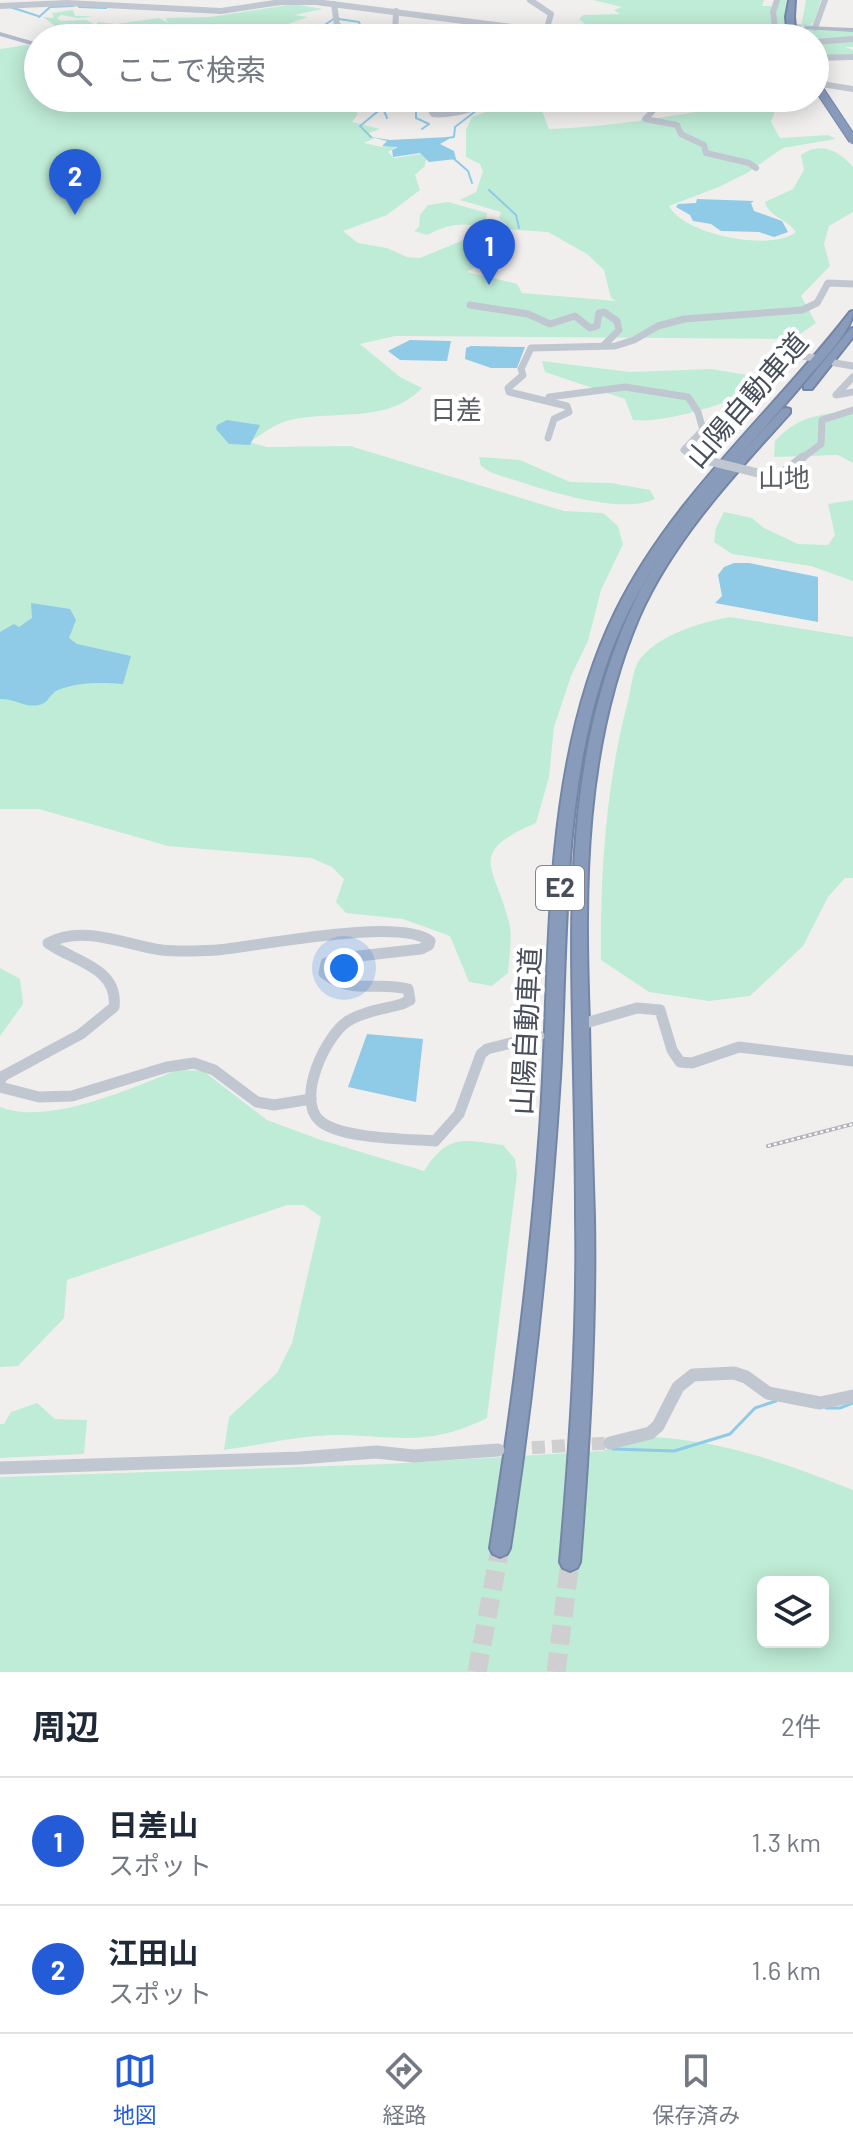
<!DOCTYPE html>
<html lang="ja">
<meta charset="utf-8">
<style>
:root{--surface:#fff;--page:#f2f2f3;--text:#1f2937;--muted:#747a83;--line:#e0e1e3;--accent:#235cd6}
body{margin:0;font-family:Barlow,"Noto Sans JP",sans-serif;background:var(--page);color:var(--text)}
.controls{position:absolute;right:24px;bottom:24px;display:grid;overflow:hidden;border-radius:12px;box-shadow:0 4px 20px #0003}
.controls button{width:72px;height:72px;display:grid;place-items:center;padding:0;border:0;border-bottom:2px solid var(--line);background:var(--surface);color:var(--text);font:40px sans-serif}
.you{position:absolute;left:344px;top:968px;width:28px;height:28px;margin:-20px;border:6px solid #fff;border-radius:50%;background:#1a73e8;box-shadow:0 0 0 12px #1a73e833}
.badge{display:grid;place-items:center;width:52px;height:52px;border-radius:50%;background:var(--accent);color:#fff;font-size:26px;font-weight:700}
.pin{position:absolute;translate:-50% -66px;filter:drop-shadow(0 2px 4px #0008)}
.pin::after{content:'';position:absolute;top:42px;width:28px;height:24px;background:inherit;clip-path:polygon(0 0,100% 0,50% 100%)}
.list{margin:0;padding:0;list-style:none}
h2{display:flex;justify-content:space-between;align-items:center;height:104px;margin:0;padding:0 32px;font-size:34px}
h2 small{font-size:26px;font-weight:400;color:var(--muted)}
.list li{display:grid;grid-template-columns:52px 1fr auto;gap:24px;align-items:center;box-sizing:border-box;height:128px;padding:0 32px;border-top:2px solid var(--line)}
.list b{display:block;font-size:30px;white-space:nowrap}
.list p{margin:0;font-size:26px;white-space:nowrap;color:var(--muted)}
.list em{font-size:26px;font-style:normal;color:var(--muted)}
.icon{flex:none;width:44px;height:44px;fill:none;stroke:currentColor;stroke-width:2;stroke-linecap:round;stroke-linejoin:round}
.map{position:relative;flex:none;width:853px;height:1672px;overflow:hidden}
.search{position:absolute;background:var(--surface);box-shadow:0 4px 20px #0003;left:24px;right:24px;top:24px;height:88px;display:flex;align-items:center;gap:20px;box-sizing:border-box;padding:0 28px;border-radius:44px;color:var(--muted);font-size:30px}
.sheet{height:360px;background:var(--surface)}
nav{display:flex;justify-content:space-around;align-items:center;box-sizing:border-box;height:112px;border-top:2px solid var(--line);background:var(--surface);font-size:22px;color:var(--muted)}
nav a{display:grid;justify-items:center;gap:4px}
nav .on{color:var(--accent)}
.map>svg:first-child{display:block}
.green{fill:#bfecd6;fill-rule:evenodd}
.water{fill:#8fcae7}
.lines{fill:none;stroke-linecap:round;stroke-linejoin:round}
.stream-far1{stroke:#8fcae7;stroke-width:2}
.stream{stroke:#8fcae7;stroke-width:3}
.minor-tunnel{stroke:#cfcfd1;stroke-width:13;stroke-dasharray:13 7;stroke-linecap:butt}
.major-tunnel{stroke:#cfcfd1;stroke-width:7;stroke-dasharray:7 3;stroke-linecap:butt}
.highway-tunnel{stroke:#cfcfd1;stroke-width:19;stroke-dasharray:19 9;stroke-linecap:butt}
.highway-casing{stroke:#7486a6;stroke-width:4}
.minor-far4{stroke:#c0c7d0;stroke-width:6}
.minor-far3{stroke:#c0c7d0;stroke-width:7}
.minor-far2{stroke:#c0c7d0;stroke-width:9}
.minor-far1{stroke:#c0c7d0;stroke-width:11}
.minor{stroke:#c0c7d0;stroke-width:13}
.major{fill:#b0bacc;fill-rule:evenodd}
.highway{fill:#899bbb;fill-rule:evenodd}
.rail-casing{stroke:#b1b3b8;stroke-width:4}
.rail{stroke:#fff;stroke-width:2;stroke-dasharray:3;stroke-linecap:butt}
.highway-bridge-casing{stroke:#7486a6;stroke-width:10;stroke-linecap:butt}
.minor-bridge-far1{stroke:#c0c7d0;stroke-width:7}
.minor-bridge{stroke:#c0c7d0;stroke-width:9}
.highway-bridge{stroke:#899bbb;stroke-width:8}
.labels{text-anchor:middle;stroke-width:8;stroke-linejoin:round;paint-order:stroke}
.far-neighbourhood-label{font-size:26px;fill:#5b5e63;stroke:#fff}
.far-quarter-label{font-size:26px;fill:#5b5e63;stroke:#fff}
.shield{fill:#fff;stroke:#7f848c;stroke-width:2}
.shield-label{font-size:26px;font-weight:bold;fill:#484f5b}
.street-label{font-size:28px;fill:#484f5b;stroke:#fff}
</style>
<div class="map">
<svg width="853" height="1672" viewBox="0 0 853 1672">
<rect width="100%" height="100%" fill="#f1efee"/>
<g class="green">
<polygon points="593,0 764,0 762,6 772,6 770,15 773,24 591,29 579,19 583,15 620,14 614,10 622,7"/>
<polygon points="779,0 786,0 784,38 718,38 720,36 703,28 782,26 777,23 775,14"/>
<polygon points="806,0 821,0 814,22 811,24 813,26 853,31 853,47 845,47 853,50 853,56 815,57 815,38 804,38 801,27"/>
<polygon points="294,4 323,9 294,15 308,17 248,38 78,38 76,33 58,28 43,17 54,18 52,13 73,10 75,16 94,16 78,18 61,15 57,18 61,21 86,20 96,25 98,22 116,24 159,18 168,23 166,18 210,17"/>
<path d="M28 45 38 46V98H317L323 108 354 110 358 114 352 122 380 129 366 134 375 138 364 143 382 147 392 145 396 147 388 152 394 158 421 154 426 159 425 166 415 175 420 190 387 215 343 231 358 243 387 248 407 257 420 258 473 236 498 237 507 240 506 247 467 272 517 284 522 293 616 301 611 298 604 270 587 254 548 232 505 229 506 224 499 218 501 212 460 200 476 192 483 171 480 164 466 157V130L472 117C516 99 548 98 595 98L596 101 580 108 542 111 549 129C596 128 644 120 690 113 718 109 746 91 774 101L775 111 771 122 780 138 828 135 836 139 783 148 747 173 719 187 669 206C684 235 772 252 796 232 787 219 768 216 765 202L793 189 804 170 801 155C821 141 839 151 853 167V212L829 226 824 244 830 266 801 296 816 323 793 339 395 336 360 344 400 377 422 388C388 425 330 409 287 421 274 424 260 436 249 442L267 447 350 446 564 511 603 513 618 526 623 544 601 590 588 641 571 676 554 727 549 777 536 823C466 853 494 864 509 922 513 937 509 957 508 973L492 986 469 982 450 936 403 919 346 913 336 902 344 879 332 867 311 858 168 846 39 809H0V49Z"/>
<path d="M448 202 487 213 486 220 496 231 476 234 473 225C455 223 443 227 427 235L414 231 419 227 420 215 428 205Z"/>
<path d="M542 361 630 372 711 369 771 379C744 400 668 424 633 420L625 399 545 372Z"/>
<path d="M853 411V463L838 455 774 457 775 441C801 414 818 415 853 411Z"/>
<path d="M479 457 520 460 570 482 611 483 650 490 655 499C617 517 529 485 490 472L481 466Z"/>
<polygon points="853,500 853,581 811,566 732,554 714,542 716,528 724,512 752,518 764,528 798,544 828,545 835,535 828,504"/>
<path d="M730 617 853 637V878H845L828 897 803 946 750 996 709 1001 649 992 601 960C600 872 606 782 629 697 631 687 633 671 638 662 656 635 702 622 730 617Z"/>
<polygon points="0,968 20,979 23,1004 0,1036"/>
<path d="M178 1070 203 1071 267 1120 321 1140 424 1171C449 1133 462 1140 503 1145L515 1159 517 1174 487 1418C430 1446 401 1437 341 1435 305 1434 260 1445 224 1450L229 1417 277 1373 292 1343 321 1217 304 1205H287L67 1280 64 1318 18 1366 0 1367V1107C50 1126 130 1088 178 1070Z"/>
<polygon points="37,1403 55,1419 87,1420 84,1454 0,1458 0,1424 4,1424 11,1412"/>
<path d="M653 1437C725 1441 787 1464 853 1490V1672H0V1477L388 1464 601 1451ZM763 1582H823V1642H763Z"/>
</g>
<g class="water">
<polygon points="371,137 390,140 448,137 449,139 440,144 454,151 456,159 429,162 420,153 393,157 392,150 398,147 382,146 387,141"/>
<polygon points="697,199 754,201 751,203 754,211 782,221 788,232 774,237 759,232 721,231 711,224 693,221 690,215 676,207 678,204 696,203"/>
<polygon points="410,340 451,341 447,361 400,360 388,351"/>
<polygon points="471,346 525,347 517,368 491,368 465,359 466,348"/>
<polygon points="227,420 260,425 250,445 229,444 216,429 217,425"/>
<polygon points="734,563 749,563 818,577 818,622 715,603 722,596 718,575 724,567"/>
<path d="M31 603 70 609 76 620 69 638 77 644 131 656 123 684C102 682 77 682 58 690 51 693 49 700 44 703 29 711 15 698 0 699V632L14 624 19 627 32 618Z"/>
<polygon points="367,1034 423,1039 416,1102 348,1087"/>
</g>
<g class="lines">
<g class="stream-far1">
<polyline points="10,7 38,16"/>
<polyline points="79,7 106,8"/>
<polyline points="39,17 50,7 73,6"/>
<polyline points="339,19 359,22 361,27 386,35"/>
<polyline points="334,38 323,35 326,24 335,18"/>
<polyline points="380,101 387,118"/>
<polyline points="406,106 416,108 416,118 429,124 422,129"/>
<polyline points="371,137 360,126 382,108"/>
<polyline points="447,138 454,137 455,127 477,110"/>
<polyline points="453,158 468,171 472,183"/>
<polyline points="489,190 516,215 519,228"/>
</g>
<g class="stream">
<polyline points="826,1408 840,1408 853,1403"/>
<polyline points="613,1449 674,1451 730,1434 755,1408 776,1401"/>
</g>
<polyline class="minor-tunnel" points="512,1449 610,1443"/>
<polyline class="major-tunnel" points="784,27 806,28"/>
<g class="highway-tunnel">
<polyline points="477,1672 500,1548"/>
<polyline points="556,1672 570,1562"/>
</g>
<defs>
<g id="highway">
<polygon points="789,0 795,0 794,17 796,38 788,38 786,17"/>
<polygon points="815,68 819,70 825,83 818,81 815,76"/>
<path d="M853 311C853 331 818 365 805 381 727 473 644 551 605 669 561 801 568 941 560 1078 550 1235 534 1392 510 1548L507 1554 500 1557 493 1554 490 1548C512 1409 530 1270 540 1130 552 961 539 767 616 611 672 497 773 412 850 312Z"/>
<polygon points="853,328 853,337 812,389 804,389 804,385 850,329"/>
<path d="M786 408 790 409V413C734 475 673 540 639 617 584 746 584 885 589 1023 590 1087 592 1152 594 1217 596 1333 589 1447 580 1562L577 1568 570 1571 563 1568 560 1562C570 1446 578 1331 576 1215 576 1150 574 1085 573 1020 570 881 571 748 627 618 661 539 725 472 782 409Z"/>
</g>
</defs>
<use href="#highway" class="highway-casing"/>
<g class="minor-far4">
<polyline points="530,0 551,14 546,31 593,38"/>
<polyline points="334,4 337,25 361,38"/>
<polyline points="0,6 67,3 221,11 281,2 316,2 542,31"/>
<polyline points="775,27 773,12 777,0"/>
<polyline points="815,28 825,0"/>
<polyline points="395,38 396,11"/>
<polyline points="815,42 853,39"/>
<polyline points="815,58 853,57"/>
<polyline points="815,83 853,89"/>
<path d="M424 98 433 114C455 117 486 103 511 98"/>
<polyline points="631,98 643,102 652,112 645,119 677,125 681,134 704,145 706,153 749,163 756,168"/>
</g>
<g class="minor-far3">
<polyline points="470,305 528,314 550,324 575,316 590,328 597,326 599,313 604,312 617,321 619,330 604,345"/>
<polyline points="801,356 814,358"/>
<polyline points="835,363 853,366"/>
<polyline points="853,377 836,395 853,392"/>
<polyline points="549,397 625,387 688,397 698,412 703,430 684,450 693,457"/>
<polyline points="548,438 554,419 569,412 567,406 509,392 508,388 523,375 521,369 531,348 615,346 634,340 658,326 684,319 802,310 817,303 828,283 853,284"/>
<polyline points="801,459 821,444 822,420 853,410"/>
</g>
<polyline class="minor-far2" points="762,474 782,473 803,457"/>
<g class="minor-far1">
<polyline points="589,1022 637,1008 660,1010 672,1050 680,1062 692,1063 739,1047 853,1061"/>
<path d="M0 1081 3 1076 81 1034 114 1007C119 967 72 961 48 943 84 924 125 945 162 950 180 952 199 951 217 950 259 946 400 917 430 941L429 945 421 949 341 958 326 963 324 973C350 995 379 981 408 989L410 1000 402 1004C385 1009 364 1011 348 1021 326 1035 296 1098 319 1120 338 1139 409 1139 435 1141L459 1114 481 1054 487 1049 539 1036"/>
<polyline points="0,1087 39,1097 72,1096 167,1067 194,1063 214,1070 257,1102 274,1105 311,1099"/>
</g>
<g class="minor">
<polyline points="610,1443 650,1433 658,1426 678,1387 693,1375 734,1373 746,1377 768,1393 820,1403 853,1396"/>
<polyline points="0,1468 300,1458 376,1452 414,1456 498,1450"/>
</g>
<g class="major">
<path d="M678 25H784L787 27 784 29C641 29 497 38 354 38L357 36Z"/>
<polygon points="806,26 853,28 853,32 804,29"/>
<polygon points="0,32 38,43 38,47 0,36"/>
</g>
<use href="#highway" class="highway"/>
<defs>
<polyline id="rail" points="768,1146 853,1124"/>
</defs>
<use href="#rail" class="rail-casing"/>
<use href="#rail" class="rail"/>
<defs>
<polyline id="highway-bridge" points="815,83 853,140"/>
</defs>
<use href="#highway-bridge" class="highway-bridge-casing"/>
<polyline class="minor-bridge-far1" points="693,457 701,459"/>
<polyline class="minor-bridge" points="693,457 762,474"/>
<use href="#highway-bridge" class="highway-bridge"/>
</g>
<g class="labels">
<g class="far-neighbourhood-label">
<text x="456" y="419">日差</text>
</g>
<g class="far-quarter-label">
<text x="784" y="487">山地</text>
</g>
<rect class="shield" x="536" y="866" width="48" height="44" rx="6"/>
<g class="shield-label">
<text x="560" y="897">E2</text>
</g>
<g class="street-label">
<text transform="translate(747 400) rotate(-49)" y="10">山陽自動車道</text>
<text transform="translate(526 1031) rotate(-87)" y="10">山陽自動車道</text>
</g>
</g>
</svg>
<div class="controls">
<button><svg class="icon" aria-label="layers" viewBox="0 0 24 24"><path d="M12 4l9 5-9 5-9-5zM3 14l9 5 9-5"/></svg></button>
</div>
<div class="you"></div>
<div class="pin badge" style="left:489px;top:285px">1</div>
<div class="pin badge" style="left:75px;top:215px">2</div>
<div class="search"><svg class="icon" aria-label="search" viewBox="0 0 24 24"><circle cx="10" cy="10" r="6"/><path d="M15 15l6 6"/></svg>ここで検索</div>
</div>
<section class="sheet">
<h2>周辺<small>2件</small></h2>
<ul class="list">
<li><span class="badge">1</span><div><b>日差山</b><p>スポット</p></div><em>1.3 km</em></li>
<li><span class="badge">2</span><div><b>江田山</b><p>スポット</p></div><em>1.6 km</em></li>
</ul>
</section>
<nav>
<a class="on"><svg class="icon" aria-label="map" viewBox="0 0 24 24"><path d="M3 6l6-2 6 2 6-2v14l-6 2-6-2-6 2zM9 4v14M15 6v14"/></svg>地図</a>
<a><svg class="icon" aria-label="directions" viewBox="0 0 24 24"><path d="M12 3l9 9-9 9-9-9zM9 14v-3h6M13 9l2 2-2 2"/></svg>経路</a>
<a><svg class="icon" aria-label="saved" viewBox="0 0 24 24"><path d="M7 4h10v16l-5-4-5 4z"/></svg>保存済み</a>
</nav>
